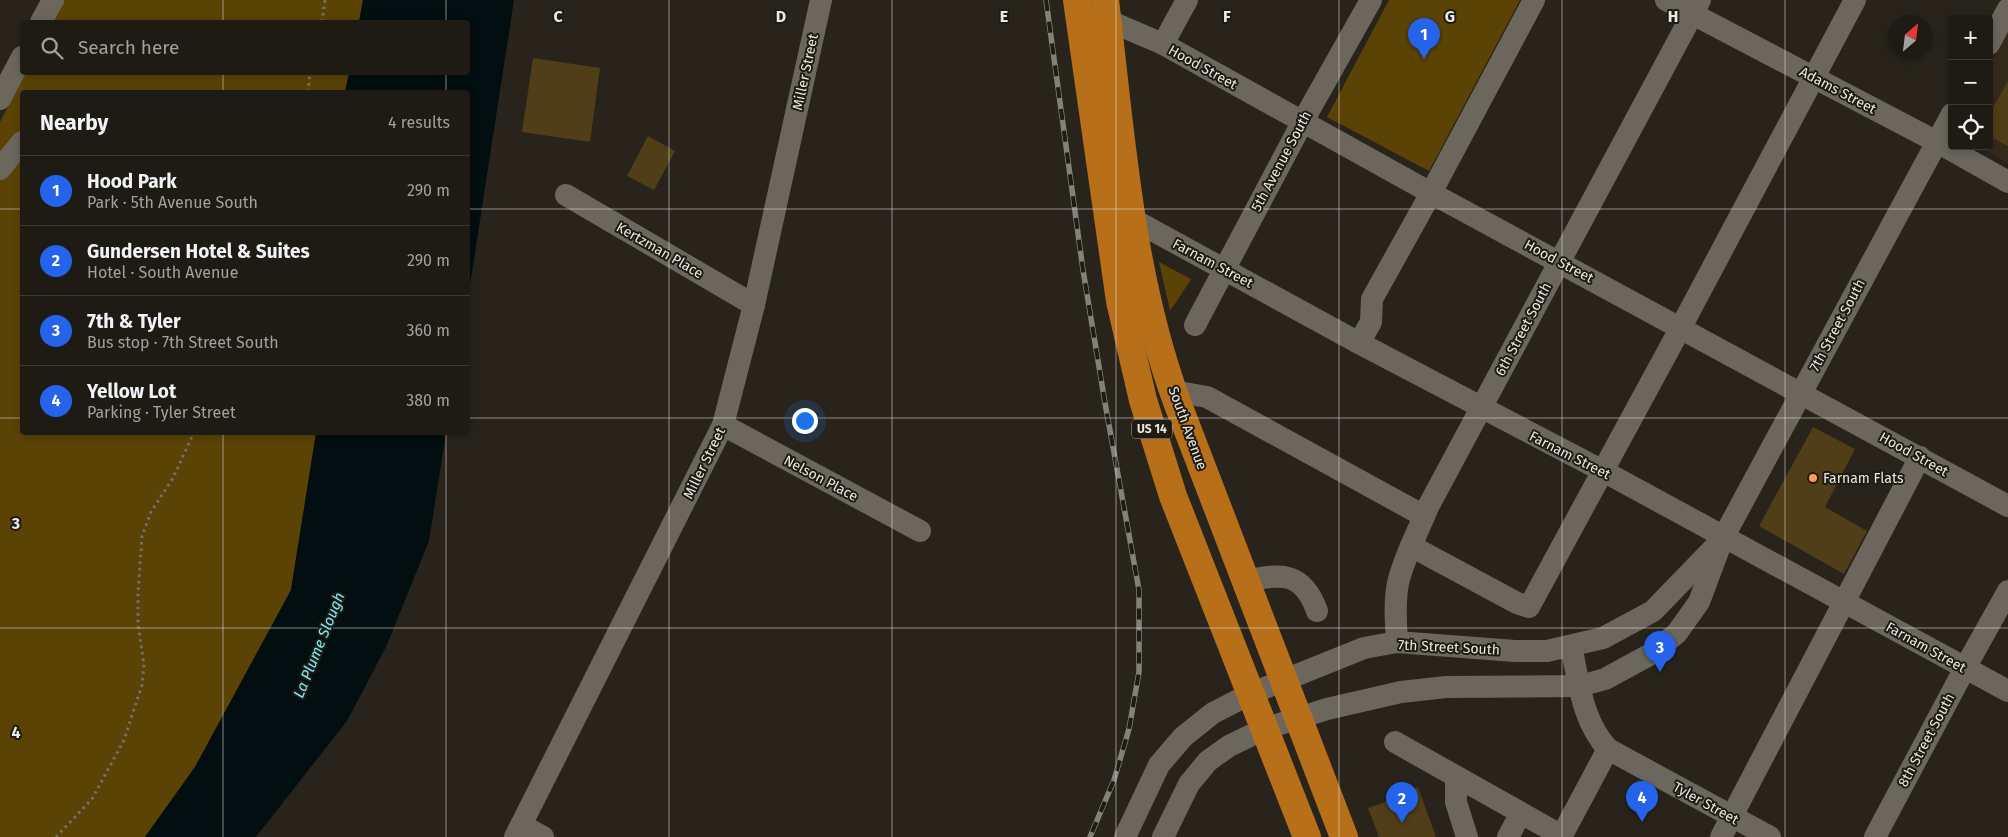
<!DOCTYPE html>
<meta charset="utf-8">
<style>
:root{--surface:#1e1b14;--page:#2b2822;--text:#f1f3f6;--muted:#a1a1a0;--line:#3c3934;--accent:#2563eb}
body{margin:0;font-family:"Fira Sans",sans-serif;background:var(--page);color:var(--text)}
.controls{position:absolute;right:15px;top:15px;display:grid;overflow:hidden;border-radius:5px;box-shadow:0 2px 8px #0003}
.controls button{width:45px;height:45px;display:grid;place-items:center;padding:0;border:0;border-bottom:1px solid var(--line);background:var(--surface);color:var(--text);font:25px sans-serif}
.compass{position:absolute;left:1888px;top:15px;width:45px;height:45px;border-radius:50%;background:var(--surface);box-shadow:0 2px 8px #0003;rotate:28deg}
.you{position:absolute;left:804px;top:420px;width:18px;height:18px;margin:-12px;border:4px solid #fff;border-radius:50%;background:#1a73e8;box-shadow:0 0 0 8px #1a73e833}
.badge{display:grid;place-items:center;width:32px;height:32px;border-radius:50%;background:var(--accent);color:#fff;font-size:16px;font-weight:700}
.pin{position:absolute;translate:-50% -41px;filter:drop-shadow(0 1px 2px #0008)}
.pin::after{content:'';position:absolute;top:26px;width:18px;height:15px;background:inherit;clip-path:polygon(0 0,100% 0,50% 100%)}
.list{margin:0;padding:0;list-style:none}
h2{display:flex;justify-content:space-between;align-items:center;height:65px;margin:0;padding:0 20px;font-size:21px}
h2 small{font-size:16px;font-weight:400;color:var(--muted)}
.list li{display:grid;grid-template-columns:32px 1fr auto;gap:15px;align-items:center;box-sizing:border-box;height:70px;padding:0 20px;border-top:1px solid var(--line)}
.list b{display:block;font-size:19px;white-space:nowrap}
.list p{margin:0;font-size:16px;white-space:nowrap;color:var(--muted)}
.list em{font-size:16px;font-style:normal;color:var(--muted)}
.icon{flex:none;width:28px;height:28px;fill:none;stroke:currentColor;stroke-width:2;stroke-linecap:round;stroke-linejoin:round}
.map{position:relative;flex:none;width:2008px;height:837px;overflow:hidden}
.search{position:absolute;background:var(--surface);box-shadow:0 2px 8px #0003;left:20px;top:20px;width:450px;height:55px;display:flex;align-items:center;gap:12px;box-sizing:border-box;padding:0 18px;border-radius:5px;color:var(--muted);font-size:19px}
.panel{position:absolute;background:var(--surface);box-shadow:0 2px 8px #0003;left:20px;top:90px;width:450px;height:345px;border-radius:5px}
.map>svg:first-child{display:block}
.education{fill:#342a1a}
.green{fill:#5a4305}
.water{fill:#030e11}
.building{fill:#4f3e17}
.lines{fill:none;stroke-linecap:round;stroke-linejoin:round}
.path{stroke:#75716a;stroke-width:3;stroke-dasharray:2.5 4;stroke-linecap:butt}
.minor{stroke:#6c675d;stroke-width:22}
.highway{stroke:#b77019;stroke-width:28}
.rail-casing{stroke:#848179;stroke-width:5.5}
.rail{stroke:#1f1b12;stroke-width:4;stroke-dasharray:11;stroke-linecap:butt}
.grid{fill:none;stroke:#eae8e2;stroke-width:1;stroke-opacity:0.55}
.poi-dot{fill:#fe9b58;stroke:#1f1b12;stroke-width:2}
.labels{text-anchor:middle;stroke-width:4;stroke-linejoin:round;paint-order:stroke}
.shield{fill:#1f1b12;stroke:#adaaa4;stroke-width:1}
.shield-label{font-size:12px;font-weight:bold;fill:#eae8e2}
.street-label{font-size:14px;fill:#eae8e2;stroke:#1f1b12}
.poi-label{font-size:14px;fill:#eae8e2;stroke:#1f1b12;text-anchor:start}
.water-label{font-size:15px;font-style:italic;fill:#7be8fe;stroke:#1f1b12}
.grid-label{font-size:16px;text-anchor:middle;font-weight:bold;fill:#eae8e2;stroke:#1f1b12;stroke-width:4;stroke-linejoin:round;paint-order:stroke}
</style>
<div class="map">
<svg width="2008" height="837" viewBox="0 0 2008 837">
<rect width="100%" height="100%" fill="#28241b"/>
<polygon class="education" points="2008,32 2008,163 1978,146 1989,146 1989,66"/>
<g class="green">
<polygon points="63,0 363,0 359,22 51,22"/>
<polygon points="1389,0 1520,0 1429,171 1327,117"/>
<polygon points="25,73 349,73 345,92 22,92 22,432 316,433 291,590 195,767 145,837 0,837 0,122"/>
<polygon points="1159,262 1191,279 1177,301 1170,310"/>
</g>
<g class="water">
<polygon points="363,0 514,0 468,298 468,92 345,92 349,73 468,72 468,22 359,22"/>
<polygon points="316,433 446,433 429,541 386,647 347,721 256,837 145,837 195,767 291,590"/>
</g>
<g class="building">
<polygon points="533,58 600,68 590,142 522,132"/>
<polygon points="2008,81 2008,146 1989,136 1989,115"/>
<polygon points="648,136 675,151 654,190 627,176"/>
<polygon points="1813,427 1855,449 1825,507 1867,531 1844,574 1759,526"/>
<polygon points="1418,787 1436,837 1379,837 1368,808 1396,798 1395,795"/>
</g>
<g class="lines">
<g class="path">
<polyline points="322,22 325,0"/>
<polyline points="308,92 310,72"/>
<polyline points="56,837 92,799 124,740 142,685 144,665 138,624 138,594 142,536 151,512 173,478 194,432"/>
</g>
<g class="minor">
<polyline points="1666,0 1937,142 2008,182"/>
<polyline points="1107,20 1163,44 1431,193 2008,506"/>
<polyline points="41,22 53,0"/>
<polyline points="1163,44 1187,0"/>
<polyline points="1989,44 2008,9"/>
<polyline points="0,99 22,57"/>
<polyline points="0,169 22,142"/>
<polyline points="566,195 754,305"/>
<polyline points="1132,219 1359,343 1603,471 2008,691"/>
<polyline points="1195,325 1303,121 1371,0"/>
<polyline points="1359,343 1371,322 1372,299 1431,193 1534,0"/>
<polyline points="1173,391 1207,397 1424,516"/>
<polyline points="723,425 920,531"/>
<polyline points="1411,546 1517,603 1529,607 1681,327 1855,0"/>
<path d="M1246 581C1282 573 1303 572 1317 611"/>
<path d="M1397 642C1396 623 1394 603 1398 583 1404 557 1418 532 1428 507L1700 0"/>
<path d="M1571 646C1579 682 1582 721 1608 749L1770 837"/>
<polyline points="1395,742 1562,836"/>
<polyline points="1456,777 1456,802 1467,837"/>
<polyline points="521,825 543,837"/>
<polyline points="515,837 723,425 754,305 821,0"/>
<polyline points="1125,837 1159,765 1183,737 1213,713 1250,694 1364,648 1397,642 1515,651 1547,651 1603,638 1653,611 1715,547"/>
<polyline points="1163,837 1189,784 1208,761 1229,746 1264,729 1327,709 1401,692 1446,687 1580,686 1605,679 1651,654 1677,633 1699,602 1723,538 1952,114"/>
<polyline points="1508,837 1521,813"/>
<polyline points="1561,837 1608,749"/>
<polyline points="1721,837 1920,457"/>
<polyline points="1875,837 1965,668 2008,591"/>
</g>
<g class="highway">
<polyline points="1077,0 1120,301 1143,400 1173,496 1307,837"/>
<path d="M1105 0C1121 135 1130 274 1177 402L1344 837"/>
</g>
<defs>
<polyline id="rail" points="1046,0 1083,270 1105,403 1139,590 1139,672 1129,729 1114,780 1090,837"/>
</defs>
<use href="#rail" class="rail-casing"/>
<use href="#rail" class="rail"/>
</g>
<path class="grid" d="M223 0V22M446 0V22M669 0V837M892 0V837M1116 0V837M1339 0V837M1562 0V837M1785 0V837M223 72V92M446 72V92M0 209H22M468 209H2008M0 418H22M468 418H2008M223 432V837M446 432V837M0 628H2008"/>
<circle class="poi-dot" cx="1813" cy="478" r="5"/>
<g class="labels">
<rect class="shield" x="1132" y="419.5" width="40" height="19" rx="4"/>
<g class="shield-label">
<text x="1152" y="433">US 14</text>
</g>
<g class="street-label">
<text transform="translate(1203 67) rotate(29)" y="5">Hood Street</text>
<text transform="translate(805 72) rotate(-78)" y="5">Miller Street</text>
<text transform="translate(1838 90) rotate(28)" y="5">Adams Street</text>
<text transform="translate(1281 161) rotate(-62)" y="5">5th Avenue South</text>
<text transform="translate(660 250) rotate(30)" y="5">Kertzman Place</text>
<text transform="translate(1559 261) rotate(28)" y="5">Hood Street</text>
<text transform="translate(1213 263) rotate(28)" y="5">Farnam Street</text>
<text transform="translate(1837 325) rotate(-62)" y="5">7th Street South</text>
<text transform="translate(1523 329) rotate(-62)" y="5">6th Street South</text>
<text transform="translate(1188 428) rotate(70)" y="5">South Avenue</text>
<text transform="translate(1914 454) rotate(29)" y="5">Hood Street</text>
<text transform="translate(1570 455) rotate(27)" y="5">Farnam Street</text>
<text transform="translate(704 463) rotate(-64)" y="5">Miller Street</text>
<text transform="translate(821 478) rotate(28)" y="5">Nelson Place</text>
<text transform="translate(1449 647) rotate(3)" y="5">7th Street South</text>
<text transform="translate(1926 647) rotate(29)" y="5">Farnam Street</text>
<text transform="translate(1926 740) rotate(-62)" y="5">8th Street South</text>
<text transform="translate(1706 803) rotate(29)" y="5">Tyler Street</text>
</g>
<g class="poi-label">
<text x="1823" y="483">Farnam Flats</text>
</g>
<g class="water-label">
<text transform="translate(319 645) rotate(-68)" y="5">La Plume Slough</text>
</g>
</g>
<g class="grid-label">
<text x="558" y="22">C</text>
<text x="781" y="22">D</text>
<text x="1004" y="22">E</text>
<text x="1227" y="22">F</text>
<text x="1450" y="22">G</text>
<text x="1673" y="22">H</text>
<text x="16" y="529">3</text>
<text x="16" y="738">4</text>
</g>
</svg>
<div class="controls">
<button>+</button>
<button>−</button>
<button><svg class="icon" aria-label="locate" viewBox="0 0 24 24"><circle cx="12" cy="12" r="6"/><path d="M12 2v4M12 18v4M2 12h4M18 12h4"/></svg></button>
</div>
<svg class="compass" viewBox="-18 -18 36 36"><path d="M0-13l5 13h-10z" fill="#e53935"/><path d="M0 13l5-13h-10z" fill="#a1a1a0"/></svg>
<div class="you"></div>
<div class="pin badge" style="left:1424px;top:59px">1</div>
<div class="pin badge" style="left:1402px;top:823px">2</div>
<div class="pin badge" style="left:1660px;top:672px">3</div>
<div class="pin badge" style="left:1642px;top:822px">4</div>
<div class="search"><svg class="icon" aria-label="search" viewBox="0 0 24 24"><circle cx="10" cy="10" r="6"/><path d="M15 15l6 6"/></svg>Search here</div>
<section class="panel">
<h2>Nearby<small>4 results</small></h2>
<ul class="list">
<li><span class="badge">1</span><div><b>Hood Park</b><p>Park · 5th Avenue South</p></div><em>290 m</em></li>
<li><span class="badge">2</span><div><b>Gundersen Hotel &amp; Suites</b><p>Hotel · South Avenue</p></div><em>290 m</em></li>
<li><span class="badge">3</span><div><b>7th &amp; Tyler</b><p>Bus stop · 7th Street South</p></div><em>360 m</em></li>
<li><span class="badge">4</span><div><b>Yellow Lot</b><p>Parking · Tyler Street</p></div><em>380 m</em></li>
</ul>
</section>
</div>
